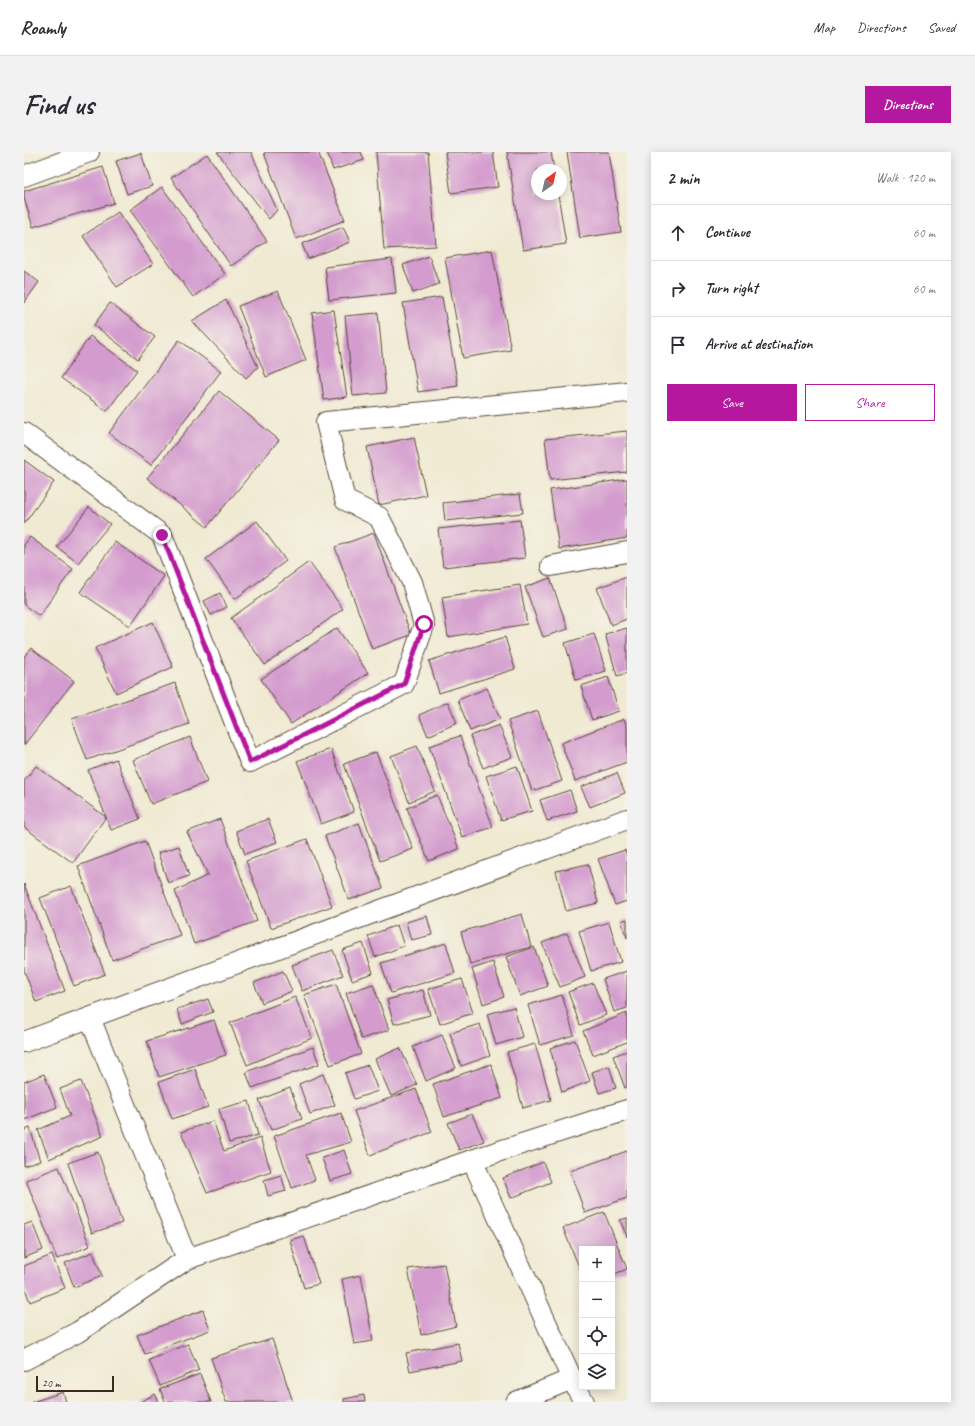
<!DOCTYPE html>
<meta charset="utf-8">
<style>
:root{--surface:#fff;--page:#f2f2f3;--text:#2b2b33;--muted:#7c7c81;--line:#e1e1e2;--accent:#b5179e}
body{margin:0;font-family:Caveat,sans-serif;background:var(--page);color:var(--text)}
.controls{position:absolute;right:12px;bottom:12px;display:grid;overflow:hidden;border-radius:0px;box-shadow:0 2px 10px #0003}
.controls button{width:36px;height:36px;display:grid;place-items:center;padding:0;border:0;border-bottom:1px solid var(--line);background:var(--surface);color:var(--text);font:20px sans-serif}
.compass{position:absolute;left:507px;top:12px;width:36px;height:36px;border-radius:50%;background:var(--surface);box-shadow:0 2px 10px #0003;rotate:34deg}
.scale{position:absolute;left:12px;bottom:10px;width:78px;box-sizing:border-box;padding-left:4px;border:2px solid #3b2a1e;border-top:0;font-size:11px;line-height:14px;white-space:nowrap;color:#3b2a1e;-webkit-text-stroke:3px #f7f3e8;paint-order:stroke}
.stop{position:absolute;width:12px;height:12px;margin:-9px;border:3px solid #b5179e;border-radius:50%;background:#fff}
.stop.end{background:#b5179e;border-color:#fff;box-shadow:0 1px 4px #0008}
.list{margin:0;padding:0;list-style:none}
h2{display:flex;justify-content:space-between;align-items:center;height:52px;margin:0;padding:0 16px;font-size:17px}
h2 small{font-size:13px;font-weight:400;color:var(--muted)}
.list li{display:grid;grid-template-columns:26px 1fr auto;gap:12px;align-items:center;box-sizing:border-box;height:56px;padding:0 16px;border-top:1px solid var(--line)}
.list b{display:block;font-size:15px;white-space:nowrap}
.list em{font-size:13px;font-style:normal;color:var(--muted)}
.actions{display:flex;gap:8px;padding:12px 16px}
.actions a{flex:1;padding:9px 0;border:1px solid var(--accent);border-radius:0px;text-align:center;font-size:14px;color:var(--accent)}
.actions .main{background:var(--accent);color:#fff}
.icon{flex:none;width:22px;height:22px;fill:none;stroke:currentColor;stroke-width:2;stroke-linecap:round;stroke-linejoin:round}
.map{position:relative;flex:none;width:603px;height:1250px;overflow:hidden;border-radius:0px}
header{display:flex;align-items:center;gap:24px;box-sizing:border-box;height:56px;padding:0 20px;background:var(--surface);border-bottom:1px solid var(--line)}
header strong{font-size:19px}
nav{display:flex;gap:22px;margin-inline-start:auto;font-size:14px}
.intro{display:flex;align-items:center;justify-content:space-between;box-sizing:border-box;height:96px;padding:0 24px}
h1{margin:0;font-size:28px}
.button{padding:10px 18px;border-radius:0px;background:var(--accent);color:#fff;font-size:14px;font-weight:700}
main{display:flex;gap:24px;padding:0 24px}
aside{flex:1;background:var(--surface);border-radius:0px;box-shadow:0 2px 10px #0003}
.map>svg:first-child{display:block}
.building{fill:#d39bce}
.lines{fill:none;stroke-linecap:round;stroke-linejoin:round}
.minor-casing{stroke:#564739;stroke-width:22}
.minor{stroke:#fff;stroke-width:20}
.route{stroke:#b5179e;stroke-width:5}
</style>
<header>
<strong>Roamly</strong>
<nav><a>Map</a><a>Directions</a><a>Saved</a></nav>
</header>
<div class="intro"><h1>Find us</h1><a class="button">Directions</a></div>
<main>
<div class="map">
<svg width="603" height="1250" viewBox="0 0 603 1250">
<rect width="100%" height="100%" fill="#f7f3e8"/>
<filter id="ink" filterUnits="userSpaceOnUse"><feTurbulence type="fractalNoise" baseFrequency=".025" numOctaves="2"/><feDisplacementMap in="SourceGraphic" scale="8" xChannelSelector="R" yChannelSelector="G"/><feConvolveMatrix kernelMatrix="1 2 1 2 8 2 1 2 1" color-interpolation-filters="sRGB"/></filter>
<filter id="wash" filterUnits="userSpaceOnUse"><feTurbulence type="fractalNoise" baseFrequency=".012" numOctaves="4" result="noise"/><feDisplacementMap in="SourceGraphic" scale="16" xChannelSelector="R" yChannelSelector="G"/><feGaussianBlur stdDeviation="0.9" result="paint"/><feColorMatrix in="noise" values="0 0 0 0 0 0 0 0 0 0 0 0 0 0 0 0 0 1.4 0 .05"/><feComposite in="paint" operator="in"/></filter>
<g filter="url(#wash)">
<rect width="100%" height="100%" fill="#f0ead3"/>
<g id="blocks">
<g class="building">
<polygon points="193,0 227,0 253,58 245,67"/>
<polygon points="242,0 294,0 321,68 272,87 240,1"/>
<polygon points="303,0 337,0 340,8 309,18"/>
<polygon points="352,0 404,0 412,94 360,97"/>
<polygon points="421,0 469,0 474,35 427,41"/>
<polygon points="483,0 527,0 530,18 513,18 513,42 534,42 542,92 499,98"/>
<polygon points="543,0 585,0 597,80 556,86"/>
<polygon points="117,1 128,34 103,42 92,9"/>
<polygon points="183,2 243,89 207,114 147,26"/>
<polygon points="79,15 90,51 9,75 0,46 0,39"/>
<polygon points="138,35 201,122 169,145 106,58"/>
<polygon points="94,60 129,112 93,135 59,84"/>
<polygon points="319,75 326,90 284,107 278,92"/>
<polygon points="468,98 487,198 439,206 421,106"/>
<polygon points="405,104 415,132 389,141 379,113"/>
<polygon points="368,107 372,141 305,148 301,115"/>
<polygon points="0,119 15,130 0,151"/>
<polygon points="254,139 282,208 242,225 214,154"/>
<polygon points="418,145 434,234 394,240 379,151"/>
<polygon points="202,148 234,215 222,226 168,169"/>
<polygon points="86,151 131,185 114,207 70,173"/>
<polygon points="310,158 323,245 300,248 288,161"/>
<polygon points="354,161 362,241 329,244 321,164"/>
<polygon points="66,184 113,218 83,259 37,226"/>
<polygon points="155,188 197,219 127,313 85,281"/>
<polygon points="195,239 255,288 183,375 123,326"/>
<polygon points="603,279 603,320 526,328 521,287"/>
<polygon points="390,285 402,343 355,353 343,295"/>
<polygon points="0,308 30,330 0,372"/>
<polygon points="603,327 603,386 535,397 526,338"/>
<polygon points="496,342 499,361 421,369 419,351"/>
<polygon points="65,355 86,372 54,411 33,395"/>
<polygon points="496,368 501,406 419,415 414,377"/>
<polygon points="233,369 262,409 211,447 182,407"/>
<polygon points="350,381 387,483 348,497 311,395"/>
<polygon points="6,385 49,417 15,464 0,453 0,393"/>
<polygon points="91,390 140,424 106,474 56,440"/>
<polygon points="285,410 319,457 241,513 207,466"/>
<polygon points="603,425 603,467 587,473 573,436"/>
<polygon points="526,426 544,477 519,485 501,435"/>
<polygon points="496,433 503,472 424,485 418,445"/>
<polygon points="196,441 203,455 187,463 180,449"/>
<polygon points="129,470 149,515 92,541 71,496"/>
<polygon points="313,476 344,521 267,572 237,527"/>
<polygon points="603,476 603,521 593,524 581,482"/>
<polygon points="570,482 582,519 552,528 541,491"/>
<polygon points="481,485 491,517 415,541 405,509"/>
<polygon points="7,496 50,529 0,593 0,505"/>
<polygon points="584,525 595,559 568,568 557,534"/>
<polygon points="151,531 165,572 63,608 48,567"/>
<polygon points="463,536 476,567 446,579 434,548"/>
<polygon points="424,550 433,571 404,584 395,563"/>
<polygon points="514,559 538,629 508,639 484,569"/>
<polygon points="600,567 603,575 603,610 551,629 537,591"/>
<polygon points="475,573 488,605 459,616 446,584"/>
<polygon points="436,584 469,675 438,685 405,594"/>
<polygon points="166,585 183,630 127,652 109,608"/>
<polygon points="393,594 411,639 385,650 367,604"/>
<polygon points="307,597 330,660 297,672 273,609"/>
<polygon points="352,600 389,697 356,709 320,612"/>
<polygon points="92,607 116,667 87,678 64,618"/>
<polygon points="12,614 82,665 49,711 0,675 0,629"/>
<polygon points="493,614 508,659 477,668 462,624"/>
<polygon points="593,621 601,641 566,655 557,635"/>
<polygon points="546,638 553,659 523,669 516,648"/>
<polygon points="413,643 435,697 405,709 383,656"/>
<polygon points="196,667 233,769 170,792 151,739 184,723 163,680"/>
<polygon points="244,667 253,690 221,702 212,679"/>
<polygon points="335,671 359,736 325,748 301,684"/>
<polygon points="283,687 308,754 247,776 222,709"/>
<polygon points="121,689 156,783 88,808 54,714"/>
<polygon points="155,694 165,724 144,731 134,701"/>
<polygon points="601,698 603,704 603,749 591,753 574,707"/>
<polygon points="564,712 574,751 542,759 532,719"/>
<polygon points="0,732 41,839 12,850 0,818"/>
<polygon points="47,734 81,822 50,834 16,746"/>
<polygon points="498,762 507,795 446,812 437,780"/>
<polygon points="403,764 408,783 387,788 382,770"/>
<polygon points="603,767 603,786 597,769"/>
<polygon points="585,770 597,810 567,819 555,779"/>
<polygon points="373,773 380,794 351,805 344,784"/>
<polygon points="543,781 561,825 536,835 518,791"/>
<polygon points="339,791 349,821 328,828 318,798"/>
<polygon points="422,791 431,821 367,841 357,811"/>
<polygon points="510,795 524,834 496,844 482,805"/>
<polygon points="309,798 319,823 278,839 268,813"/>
<polygon points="469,810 480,845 459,852 448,817"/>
<polygon points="259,819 268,839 238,851 230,831"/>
<polygon points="603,819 603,856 590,860 579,827"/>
<polygon points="438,827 449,861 416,872 404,837"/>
<polygon points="569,831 582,863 556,873 544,840"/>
<polygon points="312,832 337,902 306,913 280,843"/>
<polygon points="349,832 365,878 337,887 322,841"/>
<polygon points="399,838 406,863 370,872 363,848"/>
<polygon points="538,843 550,883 516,893 504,853"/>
<polygon points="271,845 288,886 223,913 206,871"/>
<polygon points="184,847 189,860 158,872 153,857"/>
<polygon points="490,855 498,885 472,893 463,862"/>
<polygon points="603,861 603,890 569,903 559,879"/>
<polygon points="190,868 202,903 135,925 123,889"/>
<polygon points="456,872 466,904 437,914 426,881"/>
<polygon points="418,883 432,916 402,929 389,895"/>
<polygon points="551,888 566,929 538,940 526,896"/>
<polygon points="511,892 527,948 499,956 483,900"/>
<polygon points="289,895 295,912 228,936 222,920"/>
<polygon points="376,896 393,933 367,944 351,907"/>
<polygon points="603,899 603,935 601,936 589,904"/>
<polygon points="467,912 478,946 420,965 409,932"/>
<polygon points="344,913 354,939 330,947 321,921"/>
<polygon points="585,914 592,936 575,941 568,920"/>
<polygon points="171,917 184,955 148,967 135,930"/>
<polygon points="20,922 33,955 0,968 0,930"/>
<polygon points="299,922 311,953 286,962 275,932"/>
<polygon points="57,929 79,984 25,1007 14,978 46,964 36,937"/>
<polygon points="266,936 278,967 247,978 235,948"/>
<polygon points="392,937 408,980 346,1003 330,959"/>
<polygon points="225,949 234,983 205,991 195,957"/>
<polygon points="317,961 327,990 282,1003 291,1028 268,1036 250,984"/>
<polygon points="448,962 460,989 435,998 424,971"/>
<polygon points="189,969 200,999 236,986 247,1019 183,1041 157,980"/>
<polygon points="6,976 16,1009 0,1014 0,978"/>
<polygon points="320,998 328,1022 306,1029 298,1006"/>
<polygon points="603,999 603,1046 561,1061 546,1019"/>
<polygon points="74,1000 98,1071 68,1081 44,1011"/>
<polygon points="519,1010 527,1030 487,1046 479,1026"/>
<polygon points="35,1015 66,1094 33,1107 2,1028"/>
<polygon points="257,1023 262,1039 244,1044 240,1028"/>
<polygon points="580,1060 603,1117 588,1123 588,1097 558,1097 558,1122 539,1076"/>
<polygon points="603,1066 603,1085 596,1068"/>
<polygon points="8,1070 19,1098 0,1106 0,1073"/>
<polygon points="280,1084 295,1132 280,1136 266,1088"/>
<polygon points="69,1100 78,1124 50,1135 41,1111"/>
<polygon points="28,1103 41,1136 6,1150 0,1134 0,1114"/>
<polygon points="420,1112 432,1174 397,1183 384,1117"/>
<polygon points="337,1123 349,1189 330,1192 318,1127"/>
<polygon points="179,1158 186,1178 121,1202 113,1183"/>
<polygon points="248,1187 269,1250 202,1250 187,1206"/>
<polygon points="434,1191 438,1209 386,1219 382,1201"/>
<polygon points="164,1192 175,1218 136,1234 125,1208"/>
<polygon points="176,1222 187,1250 141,1250 136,1237"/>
<polygon points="39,1240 42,1250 8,1250"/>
<polygon points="131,1242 135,1250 116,1250"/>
<polygon points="340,1243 341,1250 320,1250 320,1247"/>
</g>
</g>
</g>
<g filter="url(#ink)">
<use href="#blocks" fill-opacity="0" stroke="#564739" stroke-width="1"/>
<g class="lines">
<defs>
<g id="minor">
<polyline points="0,24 65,0"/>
<polyline points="0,281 138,383 226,610 380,532 400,473 388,430 355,365 321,348 302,270 603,240"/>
<polyline points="527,414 603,400"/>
<polyline points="66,866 163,1107"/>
<polyline points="0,890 603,667"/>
<polyline points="448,1008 548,1227 560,1250"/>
<polyline points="0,1208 54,1180 163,1107 448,1008 603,958"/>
<polyline points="492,1250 548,1227"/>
</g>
</defs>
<use href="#minor" class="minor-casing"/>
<use href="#minor" class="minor"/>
</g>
</g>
<g class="lines" filter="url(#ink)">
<polyline class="route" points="138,383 226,610 380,532 400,472"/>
</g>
</svg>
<div class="controls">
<button>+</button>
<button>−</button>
<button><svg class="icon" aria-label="locate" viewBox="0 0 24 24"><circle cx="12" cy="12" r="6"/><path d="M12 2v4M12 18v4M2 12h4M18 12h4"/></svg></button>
<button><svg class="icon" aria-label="layers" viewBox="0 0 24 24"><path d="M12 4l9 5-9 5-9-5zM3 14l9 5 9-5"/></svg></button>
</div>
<svg class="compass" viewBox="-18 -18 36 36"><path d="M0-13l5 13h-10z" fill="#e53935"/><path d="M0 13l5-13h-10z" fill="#7c7c81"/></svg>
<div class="scale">20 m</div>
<div class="stop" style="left:400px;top:472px"></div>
<div class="stop end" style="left:138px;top:383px"></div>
</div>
<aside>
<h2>2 min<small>Walk · 120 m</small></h2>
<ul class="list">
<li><svg class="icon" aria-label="ahead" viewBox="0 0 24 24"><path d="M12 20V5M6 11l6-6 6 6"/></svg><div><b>Continue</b></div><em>60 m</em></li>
<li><svg class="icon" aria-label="right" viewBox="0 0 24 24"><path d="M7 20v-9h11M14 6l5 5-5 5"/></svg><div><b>Turn right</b></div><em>60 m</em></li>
<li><svg class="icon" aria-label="arrive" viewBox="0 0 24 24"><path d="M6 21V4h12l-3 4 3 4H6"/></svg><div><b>Arrive at destination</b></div></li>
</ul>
<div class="actions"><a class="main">Save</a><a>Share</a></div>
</aside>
</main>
